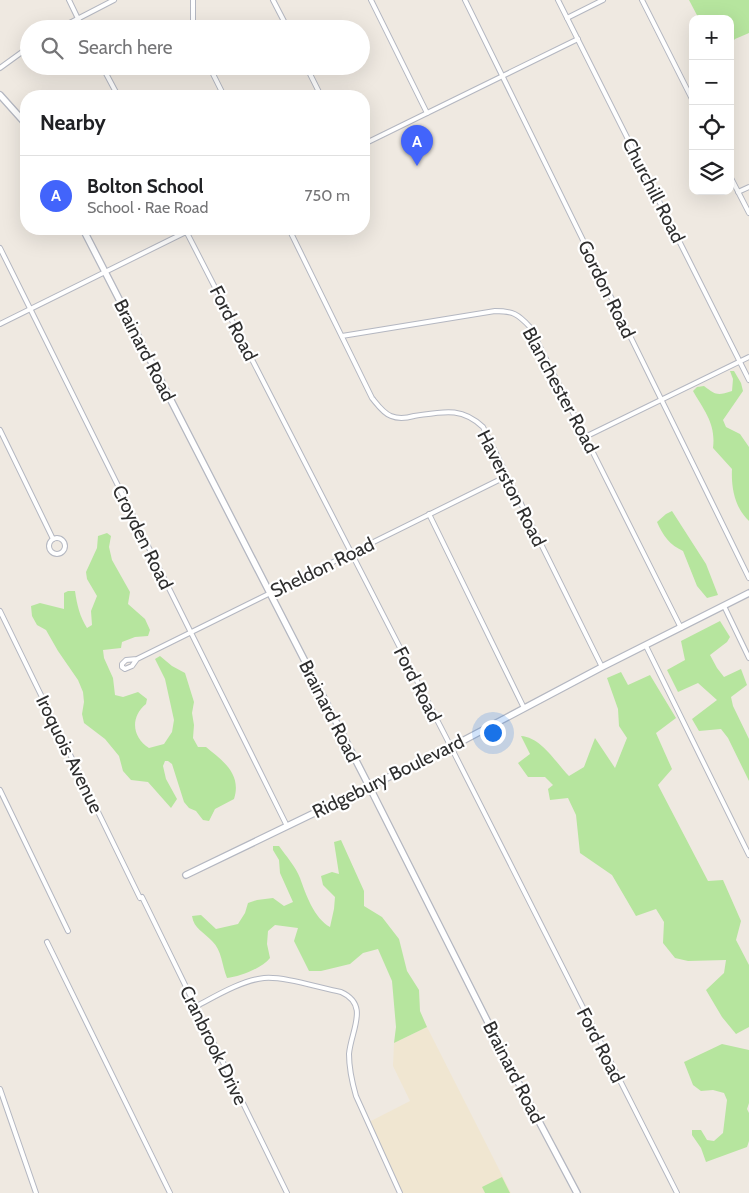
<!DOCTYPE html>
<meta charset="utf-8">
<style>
:root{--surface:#fff;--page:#f2f2f2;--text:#202124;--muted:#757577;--line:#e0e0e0;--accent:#4264fb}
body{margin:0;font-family:Cabin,sans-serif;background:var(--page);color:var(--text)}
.controls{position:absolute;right:15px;top:15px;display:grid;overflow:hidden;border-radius:10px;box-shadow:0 5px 20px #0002}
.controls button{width:45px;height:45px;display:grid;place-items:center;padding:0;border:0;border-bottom:1px solid var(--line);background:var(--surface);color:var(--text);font:25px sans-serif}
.you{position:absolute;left:492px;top:732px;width:18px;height:18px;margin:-12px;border:4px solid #fff;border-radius:50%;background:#1a73e8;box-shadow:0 0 0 8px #1a73e833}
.badge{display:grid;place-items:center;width:32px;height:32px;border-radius:50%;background:var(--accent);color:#fff;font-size:16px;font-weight:700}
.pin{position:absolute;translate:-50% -41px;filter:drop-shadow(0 1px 2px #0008)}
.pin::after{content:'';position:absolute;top:26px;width:18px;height:15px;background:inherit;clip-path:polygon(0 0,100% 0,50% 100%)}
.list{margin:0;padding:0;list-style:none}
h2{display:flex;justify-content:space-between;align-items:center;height:65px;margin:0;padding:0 20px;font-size:21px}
h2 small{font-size:16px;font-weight:400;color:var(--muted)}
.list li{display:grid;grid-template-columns:32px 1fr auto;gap:15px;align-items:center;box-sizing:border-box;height:80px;padding:0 20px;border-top:1px solid var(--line)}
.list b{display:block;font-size:19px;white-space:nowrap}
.list p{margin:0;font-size:16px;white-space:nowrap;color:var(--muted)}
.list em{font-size:16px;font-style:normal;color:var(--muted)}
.icon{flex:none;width:28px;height:28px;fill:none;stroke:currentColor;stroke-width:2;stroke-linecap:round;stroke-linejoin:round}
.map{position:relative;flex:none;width:749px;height:1193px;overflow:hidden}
.search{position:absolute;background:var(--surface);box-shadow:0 5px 20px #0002;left:20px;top:20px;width:350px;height:55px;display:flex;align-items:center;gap:12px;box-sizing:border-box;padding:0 18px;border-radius:28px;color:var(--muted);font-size:19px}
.panel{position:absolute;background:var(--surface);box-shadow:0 5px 20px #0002;left:20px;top:90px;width:350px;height:145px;border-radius:20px}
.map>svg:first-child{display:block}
.education{fill:#f0e6d1}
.green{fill:#b6e59e}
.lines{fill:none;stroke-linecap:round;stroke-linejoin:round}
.street-casing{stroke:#b4b7c1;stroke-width:6}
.secondary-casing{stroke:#b4b7c1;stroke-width:8}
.street{stroke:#fff;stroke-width:4}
.secondary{stroke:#fff;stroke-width:5.5}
.labels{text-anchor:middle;stroke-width:4.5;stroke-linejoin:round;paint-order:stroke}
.street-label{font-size:19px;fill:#2e2e2e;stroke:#fff}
</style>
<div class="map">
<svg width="749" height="1193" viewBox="0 0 749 1193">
<rect width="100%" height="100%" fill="#efe9e1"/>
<polygon class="education" points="427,1027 511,1193 400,1193 369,1122 410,1101 393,1066 394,1043"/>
<g class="green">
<polygon points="689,0 749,0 749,33 735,39 730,45 730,19 699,19"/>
<path d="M730 371H734L741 383 743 391 723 420 726 427 740 434 749 447V521C735 508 731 488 732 469L713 448C716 424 705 412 693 391L697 387 704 386C716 395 717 396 732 391L733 379Z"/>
<path d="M672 511 706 564 718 595 707 598 697 586 683 551C670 545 663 536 657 522L666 514Z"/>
<path d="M107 533 111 536 109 547 112 560 130 592 128 604 145 619 150 630 148 636 135 637 122 642 121 648 103 650 104 658 113 678 115 695 123 697 138 692 147 699 146 704C130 717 132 737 149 748L164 744 172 732 174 720 165 679 155 659 160 656 172 666 185 673 194 702 192 713 194 725 193 738 198 747H206C223 761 242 774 234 799L215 809 209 821 203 820 196 811 189 808 184 802 172 764 168 761H165L163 766 166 779 177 799 171 808 148 782 131 780 123 771 119 756 105 739 84 723 82 714 84 702 83 692 78 680 58 651 46 630 37 625 32 616 31 606 40 603 64 609V593L68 591H75C77 605 80 617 87 628L92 625 91 611 97 596 87 579 86 572 97 548 98 536Z"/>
<polygon points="720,621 730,637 727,642 710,655 717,668 724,677 741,669 747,685 731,697 733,706 749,739 749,781 728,738 721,729 699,731 692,719 717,700 698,683 678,692 667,670 685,660 681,641"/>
<path d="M621 672 628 685 650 675 676 718 656 733 672 769 658 785 708 881 723 880 741 921 736 940 749 965V1027L736 1034 722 1017 706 990 724 973 726 960 688 961 675 958 663 943 664 922 656 909 636 916 612 875 580 853 576 815 568 798 550 800 548 789 553 785 545 777H528L518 763 530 754 521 736C541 737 556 763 569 776L584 767 595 738 615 768 627 738 619 726 618 709 607 678Z"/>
<path d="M341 840 364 891V906L382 917 399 939 407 971 419 990 420 1011 427 1027 394 1043 396 1027 392 981 378 949 363 953 350 964 321 971H309L294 941 298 928 275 925 268 931 267 944 270 958C262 968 240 977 227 978 222 966 222 950 212 941 204 932 194 929 192 916L201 915 216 929 238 924 245 913 248 903 257 900 273 898 284 906 293 902 280 873 279 860 273 850V846H279C286 856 296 867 300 878 306 895 314 918 330 927L334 909 335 897 323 885 321 876 332 872 339 874 334 842Z"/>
<polygon points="722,1044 749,1050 749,1103 747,1109 749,1113 749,1141 747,1147 706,1162 701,1148 692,1135 692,1130 701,1130 707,1140 714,1141 723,1133 727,1100 724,1093 713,1090 701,1091 693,1085 684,1062"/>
<polygon points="502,1177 510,1193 485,1193 482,1187"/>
</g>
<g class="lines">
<defs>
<g id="street">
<polyline points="69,0 83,29"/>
<polyline points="193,0 193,29"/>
<polyline points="273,0 288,29"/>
<polyline points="371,0 427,113"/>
<polyline points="465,0 749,578"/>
<polyline points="558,0 749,380"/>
<polyline points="642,0 693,101"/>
<polyline points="567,18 603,0"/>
<polyline points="58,29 114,0"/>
<polyline points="102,66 118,96"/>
<polyline points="209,66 224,96"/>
<polyline points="306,66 321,96"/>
<polyline points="0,68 29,47"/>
<polyline points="364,144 578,39"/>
<polyline points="730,176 749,213"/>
<polyline points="738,192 749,187"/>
<polyline points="185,229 451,747 677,1193"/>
<path d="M289 229 372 398C377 404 383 413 391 416 398 419 407 418 414 416 442 412 461 406 483 427L602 667"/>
<polyline points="0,248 287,826"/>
<polyline points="0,324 192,229"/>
<path d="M342 336 495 311C513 311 518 314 530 327L681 628"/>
<polyline points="0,430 53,539"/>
<polyline points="585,437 749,357"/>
<polyline points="429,514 524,708"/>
<circle cx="57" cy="546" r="8"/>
<polyline points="724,606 749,658"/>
<polyline points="0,611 140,898"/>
<polyline points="646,646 749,855"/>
<polyline points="137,659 132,666 125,669 122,667 122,664 126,660 137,659 507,476"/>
<polyline points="0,790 68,931"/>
<polyline points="142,897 287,1193"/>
<polyline points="47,942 170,1193"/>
<path d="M195 1007C214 997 242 980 264 978 283 976 320 988 341 992 370 1005 351 1030 349 1054 349 1068 352 1082 356 1096L400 1193"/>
<polyline points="0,1089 36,1193"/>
</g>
<g id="secondary">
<polyline points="0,95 26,124"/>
<polyline points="83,229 369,786 517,1080 577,1193"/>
<polyline points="186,875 451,747 602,667 749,593"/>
</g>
</defs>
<use href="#street" class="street-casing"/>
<use href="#secondary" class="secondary-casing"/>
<use href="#street" class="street"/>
<use href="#secondary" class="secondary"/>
</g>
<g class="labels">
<g class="street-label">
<text transform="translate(654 190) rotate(63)" y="7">Churchill Road</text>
<text transform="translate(607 289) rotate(64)" y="7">Gordon Road</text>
<text transform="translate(234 323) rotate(63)" y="7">Ford Road</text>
<text transform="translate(145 350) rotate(63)" y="7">Brainard Road</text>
<text transform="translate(561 390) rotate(62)" y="7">Blanchester Road</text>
<text transform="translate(512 488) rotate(63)" y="7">Haverston Road</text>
<text transform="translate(143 537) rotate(64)" y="7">Croyden Road</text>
<text transform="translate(322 567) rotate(-26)" y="7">Sheldon Road</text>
<text transform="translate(418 684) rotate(63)" y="7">Ford Road</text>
<text transform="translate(330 711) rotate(63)" y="7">Brainard Road</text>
<text transform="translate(70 754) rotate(64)" y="7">Iroquois Avenue</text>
<text transform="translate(388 776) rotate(-26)" y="7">Ridgebury Boulevard</text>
<text transform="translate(214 1045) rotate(64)" y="7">Cranbrook Drive</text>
<text transform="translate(601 1045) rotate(63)" y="7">Ford Road</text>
<text transform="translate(514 1072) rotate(63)" y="7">Brainard Road</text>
</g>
</g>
</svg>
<div class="controls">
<button>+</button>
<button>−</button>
<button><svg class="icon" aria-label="locate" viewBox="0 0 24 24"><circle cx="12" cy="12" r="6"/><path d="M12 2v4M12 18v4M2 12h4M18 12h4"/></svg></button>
<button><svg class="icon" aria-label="layers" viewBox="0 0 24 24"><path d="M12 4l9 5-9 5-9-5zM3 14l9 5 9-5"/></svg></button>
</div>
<div class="you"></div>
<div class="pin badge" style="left:417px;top:166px">A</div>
<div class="search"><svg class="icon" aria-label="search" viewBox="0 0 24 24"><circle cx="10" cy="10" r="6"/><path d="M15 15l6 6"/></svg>Search here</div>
<section class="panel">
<h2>Nearby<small></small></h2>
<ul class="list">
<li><span class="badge">A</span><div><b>Bolton School</b><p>School · Rae Road</p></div><em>750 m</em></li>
</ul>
</section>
</div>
